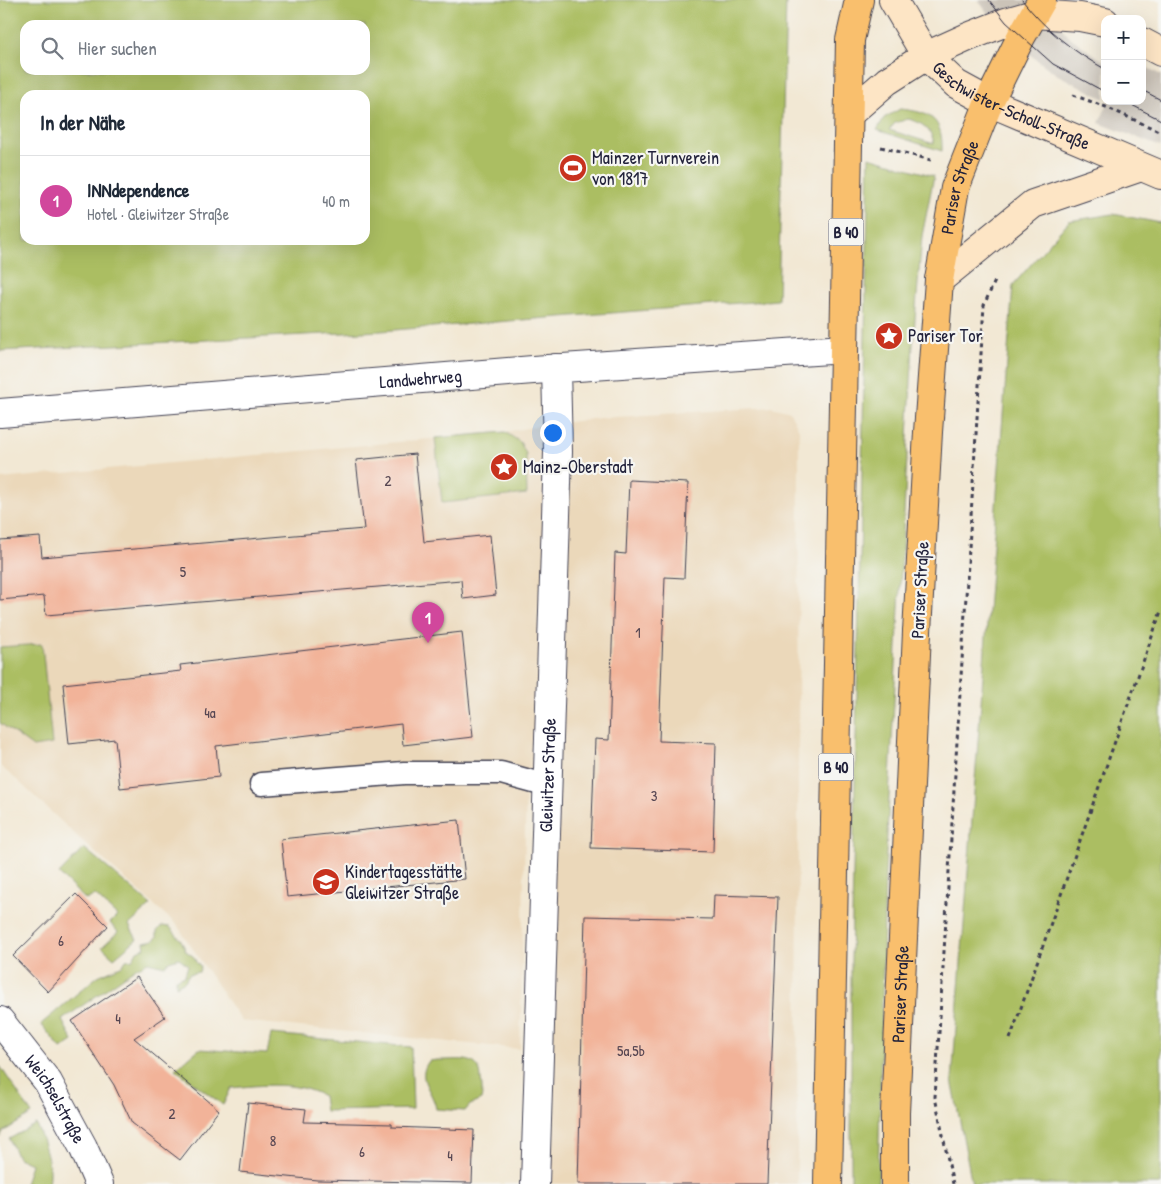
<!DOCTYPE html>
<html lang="de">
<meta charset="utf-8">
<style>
:root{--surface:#fff;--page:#f2f2f3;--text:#1f2937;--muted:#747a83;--line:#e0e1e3;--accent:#c8321e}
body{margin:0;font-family:"Patrick Hand",sans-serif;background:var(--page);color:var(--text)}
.controls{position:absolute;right:15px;top:15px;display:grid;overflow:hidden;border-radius:10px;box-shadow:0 5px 20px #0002}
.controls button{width:45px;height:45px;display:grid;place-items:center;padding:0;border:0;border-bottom:1px solid var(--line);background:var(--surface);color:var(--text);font:25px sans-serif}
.you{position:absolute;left:552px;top:432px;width:18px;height:18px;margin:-12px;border:4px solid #fff;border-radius:50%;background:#1a73e8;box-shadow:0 0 0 8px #1a73e833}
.badge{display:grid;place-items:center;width:32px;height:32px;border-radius:50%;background:var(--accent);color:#fff;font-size:16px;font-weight:700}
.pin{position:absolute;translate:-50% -41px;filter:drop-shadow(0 1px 2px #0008)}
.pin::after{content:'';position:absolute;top:26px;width:18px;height:15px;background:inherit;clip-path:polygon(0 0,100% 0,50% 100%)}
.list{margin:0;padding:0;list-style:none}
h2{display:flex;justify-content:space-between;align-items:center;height:65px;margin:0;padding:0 20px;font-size:21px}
h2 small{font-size:16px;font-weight:400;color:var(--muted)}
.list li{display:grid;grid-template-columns:32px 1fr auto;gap:15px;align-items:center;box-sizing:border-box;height:90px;padding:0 20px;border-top:1px solid var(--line)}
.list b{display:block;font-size:19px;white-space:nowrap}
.list p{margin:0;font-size:16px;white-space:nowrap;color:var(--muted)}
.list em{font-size:16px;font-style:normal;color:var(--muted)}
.icon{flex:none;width:28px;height:28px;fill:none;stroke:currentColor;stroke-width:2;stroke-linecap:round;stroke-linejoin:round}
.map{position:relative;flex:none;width:1161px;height:1184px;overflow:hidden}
.search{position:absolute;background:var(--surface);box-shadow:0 5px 20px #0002;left:20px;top:20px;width:350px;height:55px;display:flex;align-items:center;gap:12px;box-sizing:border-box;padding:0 18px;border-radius:15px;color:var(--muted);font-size:19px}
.panel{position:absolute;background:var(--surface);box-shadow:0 5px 20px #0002;left:20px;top:90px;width:350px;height:155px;border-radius:15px}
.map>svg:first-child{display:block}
.built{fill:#ebd8ba}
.industrial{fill:#cbc3b8}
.green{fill:#abbe62;stroke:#66704e;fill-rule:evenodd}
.building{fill:#f2b399}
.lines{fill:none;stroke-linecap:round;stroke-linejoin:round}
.service-casing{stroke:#414052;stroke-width:25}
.minor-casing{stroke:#414052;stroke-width:30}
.secondary-casing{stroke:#414052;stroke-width:30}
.primary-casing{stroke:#414052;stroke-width:30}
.trunk-casing{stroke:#414052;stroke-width:30}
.path{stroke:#414052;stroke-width:3;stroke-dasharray:4 4;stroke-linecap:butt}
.service{stroke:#fff;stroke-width:22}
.minor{stroke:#fff;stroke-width:28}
.secondary{stroke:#fde5c5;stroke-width:28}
.primary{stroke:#f9bf6d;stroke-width:28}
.trunk{stroke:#f9bf6d;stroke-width:28}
.tram{stroke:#22223b;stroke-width:1}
.labels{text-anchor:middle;stroke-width:4.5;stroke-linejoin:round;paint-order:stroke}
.number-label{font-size:15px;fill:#564652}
.shield{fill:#f6f6f2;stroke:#626272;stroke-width:1}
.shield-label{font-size:16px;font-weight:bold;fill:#22223b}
.street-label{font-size:18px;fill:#22223b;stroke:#f6f6f2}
.poi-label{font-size:18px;fill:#22223b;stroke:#f6f6f2;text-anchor:start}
</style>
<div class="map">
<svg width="1161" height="1184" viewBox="0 0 1161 1184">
<rect width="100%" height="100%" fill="#f6f6f2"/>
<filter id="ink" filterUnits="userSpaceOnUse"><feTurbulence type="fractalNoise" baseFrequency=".02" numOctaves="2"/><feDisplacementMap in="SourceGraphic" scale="10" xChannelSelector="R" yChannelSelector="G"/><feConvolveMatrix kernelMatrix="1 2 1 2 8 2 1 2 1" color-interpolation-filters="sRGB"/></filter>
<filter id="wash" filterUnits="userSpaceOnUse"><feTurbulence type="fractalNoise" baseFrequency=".0096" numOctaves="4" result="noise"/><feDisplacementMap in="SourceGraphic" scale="20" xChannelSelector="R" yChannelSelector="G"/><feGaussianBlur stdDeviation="1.12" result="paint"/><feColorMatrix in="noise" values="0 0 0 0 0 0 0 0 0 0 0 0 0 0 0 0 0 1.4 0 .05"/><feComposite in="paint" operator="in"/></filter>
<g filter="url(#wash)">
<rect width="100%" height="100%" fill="#f2e8d4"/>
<polygon class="built" points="772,407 790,412 799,430 797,1184 535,1184 548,787 526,789 520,1049 241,1021 177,925 80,839 17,780 0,766 0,479 505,432 538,426 600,418"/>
<g class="industrial">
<polygon points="978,0 1034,0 1071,38 1105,62 1105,99 1056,74 1017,45 997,26"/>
<polygon points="1142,65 1161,75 1161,147 1099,123 1109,101 1142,101"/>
</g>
<g class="green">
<path d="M0 0H786L778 300 381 331 0 351ZM25 25H365V70H25ZM25 95H365V240H25Z"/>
<path d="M900 109C931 112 943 119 942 151L877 130 884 118ZM908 119C922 122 932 130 934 144L889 130 895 123Z"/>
<polygon points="869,157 934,176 922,236 913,343 885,873 878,1184 851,1184 851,961"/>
<polygon points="1113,214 1161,223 1161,1184 972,1184 952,1080 1013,285 1069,221"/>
<polygon points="505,432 520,442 526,454 527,494 442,503 435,438"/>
<polygon points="42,644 52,744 33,747 0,723 0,647"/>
<polygon points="84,848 151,905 129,925 137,939 114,958 102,947 118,932 110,923 117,916 95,895 86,900 59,874"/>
<polygon points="162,926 170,927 181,940 186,951 194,957 196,962 201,967 199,972 189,974 185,981 176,986 176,979 185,975 188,965 179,958 169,961 165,966 148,962 136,968 62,1020 73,1041 61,1049 41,1024 98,976 123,965 126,960 133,959 137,951 145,948 144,942 154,940 157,937 157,931"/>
<path d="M271 1034 411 1047 413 1109 325 1111 323 1096C296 1081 261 1085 231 1088L223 1105 175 1069 199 1049 267 1054Z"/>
<path d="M438 1060C457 1061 481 1053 481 1080 482 1086 483 1093 481 1100L470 1105 465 1111 436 1109C433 1090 415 1079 429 1061Z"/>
<polygon points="0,1066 32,1114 3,1132 0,1138"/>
<path d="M36 1124C44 1144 52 1162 48 1184H25L31 1164 18 1158 9 1139Z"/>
</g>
<g id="blocks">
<g class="building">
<polygon points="415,454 424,542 490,535 496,595 463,599 461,580 46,615 44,596 0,600 0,540 40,537 42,557 364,529 356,460"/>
<polygon points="629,480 688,483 684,578 665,577 659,741 716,743 713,852 591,848 595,739 609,740 615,553 626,554"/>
<polygon points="462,632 473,737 403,745 401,724 216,746 219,777 120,788 115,739 69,744 63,684 181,671 180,665"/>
<polygon points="459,820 465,879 287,897 281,839"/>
<polygon points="76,894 108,926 48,992 13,956"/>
<polygon points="714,895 778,897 767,1184 578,1184 585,916 713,919"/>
<polygon points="137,977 165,1017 134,1038 219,1110 180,1160 132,1123 114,1085 72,1021"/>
<polygon points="248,1103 306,1109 304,1122 392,1124 392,1127 474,1130 472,1183 317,1180 240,1172"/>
</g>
</g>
</g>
<g filter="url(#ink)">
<use href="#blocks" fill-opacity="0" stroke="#414052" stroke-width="1"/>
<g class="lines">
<defs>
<polyline id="service" points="261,784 404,773 501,773 548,786"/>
<g id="minor">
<path id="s1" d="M0 413 533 370 844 349"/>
<path id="s2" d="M0 1021 48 1082 83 1147 99 1184"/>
<path id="s3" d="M535 1184 558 452 556 368"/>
</g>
<g id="secondary">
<path id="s4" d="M893 0 926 56 956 84 989 102 1161 175"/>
<polyline points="1142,42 1161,52"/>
<polyline points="849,114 887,81 926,56 968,37 1006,22 1034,14 1080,17 1105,22"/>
<polyline points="939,280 1033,204 1141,167"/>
</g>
<g id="primary">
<path id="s5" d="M917 632 928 432 939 280 955 188 989 102 1021 37 1042 0"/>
<polyline points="828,1184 850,40 859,0"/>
</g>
<g id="trunk">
<path id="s6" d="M895 1184V1113L917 632"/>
</g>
</defs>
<use href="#service" class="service-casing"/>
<use href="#minor" class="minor-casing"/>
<use href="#secondary" class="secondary-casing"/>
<use href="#primary" class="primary-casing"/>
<use href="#trunk" class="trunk-casing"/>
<g class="path">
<polyline points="1073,95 1106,107 1161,132"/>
<polyline points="881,147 931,160"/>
<polyline points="1010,1039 1161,611"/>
<polyline points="953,1184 935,1097 984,305 995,281"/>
</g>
<use href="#service" class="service"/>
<use href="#minor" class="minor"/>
<use href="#secondary" class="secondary"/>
<use href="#primary" class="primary"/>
<use href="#trunk" class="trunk"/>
<g class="tram">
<polyline points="989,0 1006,22 1053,64 1105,92"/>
<path d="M1022 0C1046 30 1072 51 1105 69"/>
<polyline points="1142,90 1161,100"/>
<polyline points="1124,101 1161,120"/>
</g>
</g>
</g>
<defs>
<symbol id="stadium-disc" viewBox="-11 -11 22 22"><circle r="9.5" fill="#c8321e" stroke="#f6f6f2"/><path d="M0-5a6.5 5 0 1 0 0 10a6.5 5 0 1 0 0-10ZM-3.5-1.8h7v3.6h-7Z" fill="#fff"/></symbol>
<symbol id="sight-disc" viewBox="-11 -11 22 22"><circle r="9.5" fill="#c8321e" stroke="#f6f6f2"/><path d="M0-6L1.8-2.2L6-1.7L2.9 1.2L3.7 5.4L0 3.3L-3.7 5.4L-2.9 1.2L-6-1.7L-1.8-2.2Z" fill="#fff"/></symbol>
<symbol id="school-disc" viewBox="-11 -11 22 22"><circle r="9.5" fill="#c8321e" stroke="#f6f6f2"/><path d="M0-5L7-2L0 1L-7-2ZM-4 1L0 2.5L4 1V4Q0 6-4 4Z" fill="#fff"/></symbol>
</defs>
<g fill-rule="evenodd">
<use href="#stadium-disc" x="557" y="152" width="32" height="32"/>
<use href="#sight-disc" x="873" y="320" width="32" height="32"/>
<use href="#sight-disc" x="488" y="451" width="32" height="32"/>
<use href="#school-disc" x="310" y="866" width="32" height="32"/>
</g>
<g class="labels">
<g class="number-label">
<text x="388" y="486">2</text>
<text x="183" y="577">5</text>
<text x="638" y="638">1</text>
<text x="210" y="718">4a</text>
<text x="654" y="801">3</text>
<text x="61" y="946">6</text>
<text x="118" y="1024">4</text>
<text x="631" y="1056">5a,5b</text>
<text x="172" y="1119">2</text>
<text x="273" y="1146">8</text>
<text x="362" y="1157">6</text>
<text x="450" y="1161">4</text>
</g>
<g class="shield">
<rect x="828.5" y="218.5" width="35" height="27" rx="4"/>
<rect x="818.5" y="753.5" width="35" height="27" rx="4"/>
</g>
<g class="shield-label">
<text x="846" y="238">B 40</text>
<text x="836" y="773">B 40</text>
</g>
<g class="street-label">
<text dy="6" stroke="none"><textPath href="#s4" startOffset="165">Geschwister-Scholl-Straße</textPath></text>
<text dy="6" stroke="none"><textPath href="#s5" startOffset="448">Pariser Straße</textPath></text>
<text dy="6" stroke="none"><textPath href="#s1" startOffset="422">Landwehrweg</textPath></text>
<text transform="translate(920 590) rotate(-87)" y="6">Pariser Straße</text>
<text dy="6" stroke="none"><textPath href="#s3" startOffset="409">Gleiwitzer Straße</textPath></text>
<text dy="6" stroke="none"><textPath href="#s6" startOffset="190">Pariser Straße</textPath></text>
<text dy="6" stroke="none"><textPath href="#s2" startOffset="96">Weichselstraße</textPath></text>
</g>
<g class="poi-label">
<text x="592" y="164">Mainzer Turnverein<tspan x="592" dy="21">von 1817</tspan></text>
<text x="908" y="342">Pariser Tor</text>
<text x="523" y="473">Mainz-Oberstadt</text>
<text x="345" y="878">Kindertagesstätte<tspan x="345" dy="21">Gleiwitzer Straße</tspan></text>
</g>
</g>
</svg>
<div class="controls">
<button>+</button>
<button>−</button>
</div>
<div class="you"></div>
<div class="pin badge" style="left:428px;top:643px;background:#d1479c">1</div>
<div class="search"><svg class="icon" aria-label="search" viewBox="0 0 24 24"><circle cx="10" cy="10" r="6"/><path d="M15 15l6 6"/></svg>Hier suchen</div>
<section class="panel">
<h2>In der Nähe<small></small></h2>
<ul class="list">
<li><span class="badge" style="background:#d1479c">1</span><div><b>INNdependence</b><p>Hotel · Gleiwitzer Straße</p></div><em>40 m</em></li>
</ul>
</section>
</div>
